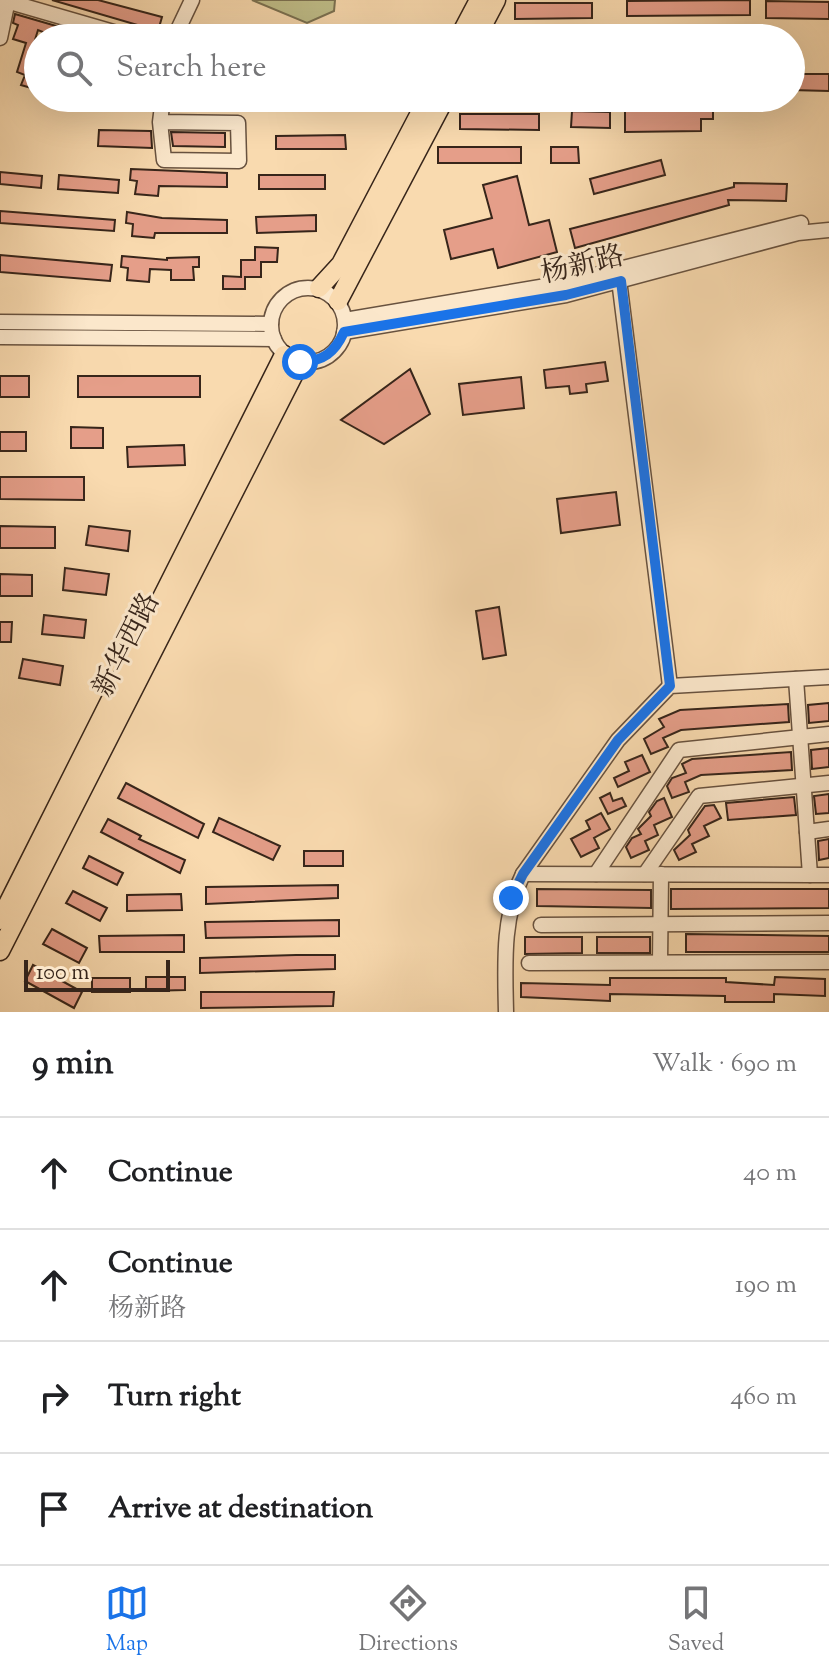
<!DOCTYPE html>
<meta charset="utf-8">
<style>
:root{--surface:#fff;--page:#f6f6f6;--text:#202124;--muted:#757577;--line:#e0e0e0;--accent:#1a73e8}
body{margin:0;font-family:"Sorts Mill Goudy","Noto Serif SC",serif;background:var(--page);color:var(--text)}
.scale{position:absolute;left:24px;bottom:20px;width:146px;box-sizing:border-box;padding-left:8px;border:4px solid #37251a;border-top:0;font-size:22px;line-height:28px;white-space:nowrap;color:#37251a;-webkit-text-stroke:6px #fbe7cb;paint-order:stroke}
.stop{position:absolute;width:24px;height:24px;margin:-18px;border:6px solid #1a73e8;border-radius:50%;background:#fff}
.stop.end{background:#1a73e8;border-color:#fff;box-shadow:0 2px 8px #0008}
.list{margin:0;padding:0;list-style:none}
h2{display:flex;justify-content:space-between;align-items:center;height:104px;margin:0;padding:0 32px;font-size:34px}
h2 small{font-size:26px;font-weight:400;color:var(--muted)}
.list li{display:grid;grid-template-columns:52px 1fr auto;gap:24px;align-items:center;box-sizing:border-box;height:112px;padding:0 32px;border-top:2px solid var(--line)}
.list b{display:block;font-size:30px;white-space:nowrap}
.list p{margin:0;font-size:26px;white-space:nowrap;color:var(--muted)}
.list em{font-size:26px;font-style:normal;color:var(--muted)}
.icon{flex:none;width:44px;height:44px;fill:none;stroke:currentColor;stroke-width:2;stroke-linecap:round;stroke-linejoin:round}
.map{position:relative;flex:none;width:829px;height:1012px;overflow:hidden}
.search{position:absolute;background:var(--surface);box-shadow:0 8px 32px #0002;left:24px;right:24px;top:24px;height:88px;display:flex;align-items:center;gap:20px;box-sizing:border-box;padding:0 28px;border-radius:44px;color:var(--muted);font-size:30px}
.sheet{height:552px;background:var(--surface)}
nav{display:flex;justify-content:space-around;align-items:center;box-sizing:border-box;height:112px;border-top:2px solid var(--line);background:var(--surface);font-size:22px;color:var(--muted)}
nav a{display:grid;justify-items:center;gap:4px}
nav .on{color:var(--accent)}
.map>svg:first-child{display:block}
.green{fill:#c0be89;stroke:#7c7252;stroke-width:2}
.building{fill:#e59e89;stroke:#37251a;stroke-width:2}
.lines{fill:none;stroke-linecap:round;stroke-linejoin:round}
.minor-casing{stroke:#68523f;stroke-width:17}
.major-casing{stroke:#37251a;stroke-width:21}
.minor{stroke:#fbe7cb;stroke-width:14}
.major{stroke:#f9daaf;stroke-width:18}
.route{stroke:#1a73e8;stroke-width:10}
.labels{text-anchor:middle;stroke-width:6;stroke-linejoin:round;paint-order:stroke}
.street-label{font-size:28px;fill:#37251a;stroke:#fbe7cb}
</style>
<div class="map">
<svg width="829" height="1012" viewBox="0 0 829 1012">
<rect width="100%" height="100%" fill="#f9daaf"/>
<filter id="stains"><feTurbulence type="fractalNoise" baseFrequency=".0025" numOctaves="4"/><feColorMatrix values="0 0 0 0 .2 0 0 0 0 .09 0 0 0 0 .02 0 0 0 .5 -.17"/></filter>
<radialGradient id="worn" r=".72"><stop offset=".6" stop-color="#630" stop-opacity="0"/><stop offset="1" stop-color="#630" stop-opacity=".3"/></radialGradient>
<polygon class="green" points="252,0 335,0 334,11 307,23"/>
<g class="building">
<polygon points="52,0 98,0 162,17 158,31"/>
<polygon points="750,0 750,15 627,16 627,1"/>
<polygon points="766,1 829,2 829,19 766,18"/>
<polygon points="515,3 592,3 592,18 515,19"/>
<polygon points="15,14 94,37 94,38 58,38 38,30 29,59 38,62 38,90 21,85 25,75 17,72 26,43 13,39 18,25 13,23"/>
<polygon points="791,74 829,74 829,91 791,90"/>
<polygon points="90,98 146,98 144,110 90,103"/>
<polygon points="218,98 366,98 367,107 218,109"/>
<polygon points="713,102 713,119 701,119 701,131 625,132 625,111 698,109 698,103"/>
<polygon points="572,111 610,112 610,128 571,127"/>
<polygon points="460,114 539,114 539,130 460,129"/>
<polygon points="99,130 151,131 152,148 98,146"/>
<polygon points="171,132 225,133 225,147 173,146"/>
<polygon points="345,135 346,149 276,149 276,136"/>
<rect x="438" y="147" width="83" height="16"/>
<polygon points="551,147 578,147 579,163 551,163"/>
<polygon points="661,160 665,175 594,194 590,179"/>
<polygon points="131,169 227,173 227,187 159,186 158,196 135,194 137,181 130,180"/>
<polygon points="0,172 42,176 41,188 0,184"/>
<polygon points="59,175 119,180 118,193 58,189"/>
<rect x="259" y="175" width="66" height="14"/>
<polygon points="517,176 529,225 549,220 557,252 498,268 493,249 451,259 444,230 492,218 483,185"/>
<polygon points="734,183 787,184 786,201 728,200 729,205 575,248 570,229 734,187"/>
<polygon points="0,211 115,220 114,231 0,223"/>
<polygon points="127,212 162,218 227,220 227,233 155,233 154,238 132,236 133,224 126,223"/>
<polygon points="316,215 316,231 257,233 256,217"/>
<polygon points="255,247 278,248 277,262 261,262 261,277 245,277 245,289 223,289 223,276 241,277 241,260 255,260"/>
<polygon points="0,255 112,265 110,281 0,272"/>
<polygon points="122,256 167,260 167,258 199,257 199,267 193,267 194,280 171,280 171,270 150,269 149,282 127,280 128,268 121,267"/>
<polygon points="605,362 608,381 586,384 587,392 570,394 569,386 546,388 544,370"/>
<polygon points="410,369 430,414 384,444 341,420"/>
<rect x="0" y="376" width="29" height="21"/>
<rect x="78" y="376" width="122" height="21"/>
<polygon points="521,377 524,408 463,415 459,384"/>
<polygon points="71,427 103,428 103,448 71,448"/>
<rect x="0" y="432" width="26" height="19"/>
<polygon points="184,445 185,465 128,467 127,447"/>
<polygon points="0,477 84,477 84,500 0,499"/>
<polygon points="616,492 620,525 561,533 557,499"/>
<polygon points="0,526 55,527 55,548 0,548"/>
<polygon points="89,526 130,531 128,551 86,545"/>
<polygon points="65,568 109,574 106,595 63,590"/>
<polygon points="0,574 32,575 32,596 0,596"/>
<polygon points="499,607 506,655 483,659 476,611"/>
<polygon points="44,615 86,620 84,638 42,634"/>
<polygon points="0,622 12,622 11,642 0,642"/>
<polygon points="23,659 63,666 60,685 19,678"/>
<polygon points="829,703 829,721 809,723 808,705"/>
<polygon points="788,704 789,722 681,730 663,738 668,747 651,754 644,739 664,727 659,719 680,710"/>
<polygon points="829,748 829,767 812,769 811,750"/>
<polygon points="791,752 792,770 701,775 685,782 689,792 672,798 667,786 672,778 686,773 682,764 692,759"/>
<polygon points="642,755 650,772 618,787 614,778 629,771 625,762"/>
<polygon points="126,783 204,824 198,838 118,798"/>
<polygon points="610,793 613,801 622,798 626,806 608,814 600,798"/>
<polygon points="829,794 829,813 816,814 814,796"/>
<polygon points="794,797 796,815 728,820 726,803"/>
<polygon points="664,798 672,817 654,825 658,835 645,841 649,850 631,858 626,847 632,838 641,834 638,829 651,816 649,812 657,801"/>
<polygon points="714,805 721,818 704,826 709,836 692,844 696,852 679,860 674,850 690,835 688,830 705,806"/>
<polygon points="601,813 610,829 594,838 599,848 581,857 571,839 590,829 586,821"/>
<polygon points="219,818 280,846 273,860 213,832"/>
<polygon points="108,819 141,836 139,839 185,860 180,873 101,832"/>
<polygon points="829,839 829,858 819,860 818,841"/>
<rect x="304" y="851" width="39" height="15"/>
<polygon points="89,856 123,873 117,885 83,868"/>
<polygon points="338,885 338,898 206,904 206,887"/>
<polygon points="537,889 651,890 651,908 537,906"/>
<polygon points="671,889 829,889 829,908 671,909"/>
<polygon points="73,891 107,908 100,921 66,903"/>
<polygon points="181,894 182,910 127,911 127,895"/>
<polygon points="339,920 339,936 206,938 205,922"/>
<polygon points="52,929 87,948 79,963 43,944"/>
<polygon points="686,934 829,936 829,952 686,952"/>
<polygon points="184,935 184,952 100,952 99,936"/>
<polygon points="525,937 582,937 582,953 525,954"/>
<rect x="597" y="937" width="53" height="16"/>
<polygon points="296,955 335,955 335,969 200,973 200,958"/>
<polygon points="33,965 82,992 74,1008 25,981"/>
<polygon points="146,977 185,977 185,990 146,991"/>
<polygon points="775,977 825,979 825,996 774,994 774,1002 725,1002 725,996 610,994 610,1001 521,997 521,983 610,985 610,978 726,978 726,982 774,985"/>
<rect x="92" y="978" width="38" height="14"/>
<polygon points="201,992 334,992 333,1006 201,1008"/>
</g>
<g class="lines">
<defs>
<g id="minor">
<polyline points="3,0 134,38"/>
<polyline points="0,38 8,0"/>
<polyline points="174,38 192,0"/>
<polyline points="160,122 238,123 239,161 164,160 160,122 163,98"/>
<polyline points="618,272 670,686"/>
<circle cx="308" cy="325" r="37"/>
<polyline points="345,320 564,283 801,223"/>
<polyline points="0,322 271,324"/>
<polyline points="344,332 566,295 798,233 829,230"/>
<polyline points="0,337 274,339"/>
<polyline points="807,832 829,829"/>
<polyline points="523,874 810,875 796,679"/>
<polyline points="596,874 679,750 829,734"/>
<polyline points="645,874 699,796 829,783"/>
<polyline points="810,875 829,875"/>
<polyline points="541,925 829,923"/>
<polyline points="660,962 661,874"/>
<polyline points="529,963 829,962"/>
<path d="M506 1012C505 964 502 918 523 874L618 740 670 686 829 677"/>
</g>
<g id="major">
<polyline points="459,38 479,0"/>
<polyline points="476,38 496,0"/>
<polyline points="319,288 341,264 428,98"/>
<polyline points="338,301 445,98"/>
<polyline points="0,920 284,355"/>
<polyline points="0,951 300,362"/>
</g>
</defs>
<use href="#minor" class="minor-casing"/>
<use href="#major" class="major-casing"/>
<use href="#minor" class="minor"/>
<use href="#major" class="major"/>
</g>
<g class="lines">
<path class="route" d="M300 362C323 362 335 352 344 332L566 295 621 281 670 686 618 740 523 874 511 898"/>
</g>
<g class="labels">
<g class="street-label">
<text transform="translate(582 263) rotate(-13)" y="10">杨新路</text>
<text transform="translate(125 644) rotate(-63)" y="10">新华西路</text>
</g>
</g>
<rect width="100%" height="100%" filter="url(#stains)"/>
<rect width="100%" height="100%" fill="url(#worn)"/>
</svg>
<div class="scale">100 m</div>
<div class="stop" style="left:300px;top:362px"></div>
<div class="stop end" style="left:511px;top:898px"></div>
<div class="search"><svg class="icon" aria-label="search" viewBox="0 0 24 24"><circle cx="10" cy="10" r="6"/><path d="M15 15l6 6"/></svg>Search here</div>
</div>
<section class="sheet">
<h2>9 min<small>Walk · 690 m</small></h2>
<ul class="list">
<li><svg class="icon" aria-label="ahead" viewBox="0 0 24 24"><path d="M12 20V5M6 11l6-6 6 6"/></svg><div><b>Continue</b></div><em>40 m</em></li>
<li><svg class="icon" aria-label="ahead" viewBox="0 0 24 24"><path d="M12 20V5M6 11l6-6 6 6"/></svg><div><b>Continue</b><p>杨新路</p></div><em>190 m</em></li>
<li><svg class="icon" aria-label="right" viewBox="0 0 24 24"><path d="M7 20v-9h11M14 6l5 5-5 5"/></svg><div><b>Turn right</b></div><em>460 m</em></li>
<li><svg class="icon" aria-label="arrive" viewBox="0 0 24 24"><path d="M6 21V4h12l-3 4 3 4H6"/></svg><div><b>Arrive at destination</b></div></li>
</ul>
</section>
<nav>
<a class="on"><svg class="icon" aria-label="map" viewBox="0 0 24 24"><path d="M3 6l6-2 6 2 6-2v14l-6 2-6-2-6 2zM9 4v14M15 6v14"/></svg>Map</a>
<a><svg class="icon" aria-label="directions" viewBox="0 0 24 24"><path d="M12 3l9 9-9 9-9-9zM9 14v-3h6M13 9l2 2-2 2"/></svg>Directions</a>
<a><svg class="icon" aria-label="saved" viewBox="0 0 24 24"><path d="M7 4h10v16l-5-4-5 4z"/></svg>Saved</a>
</nav>
